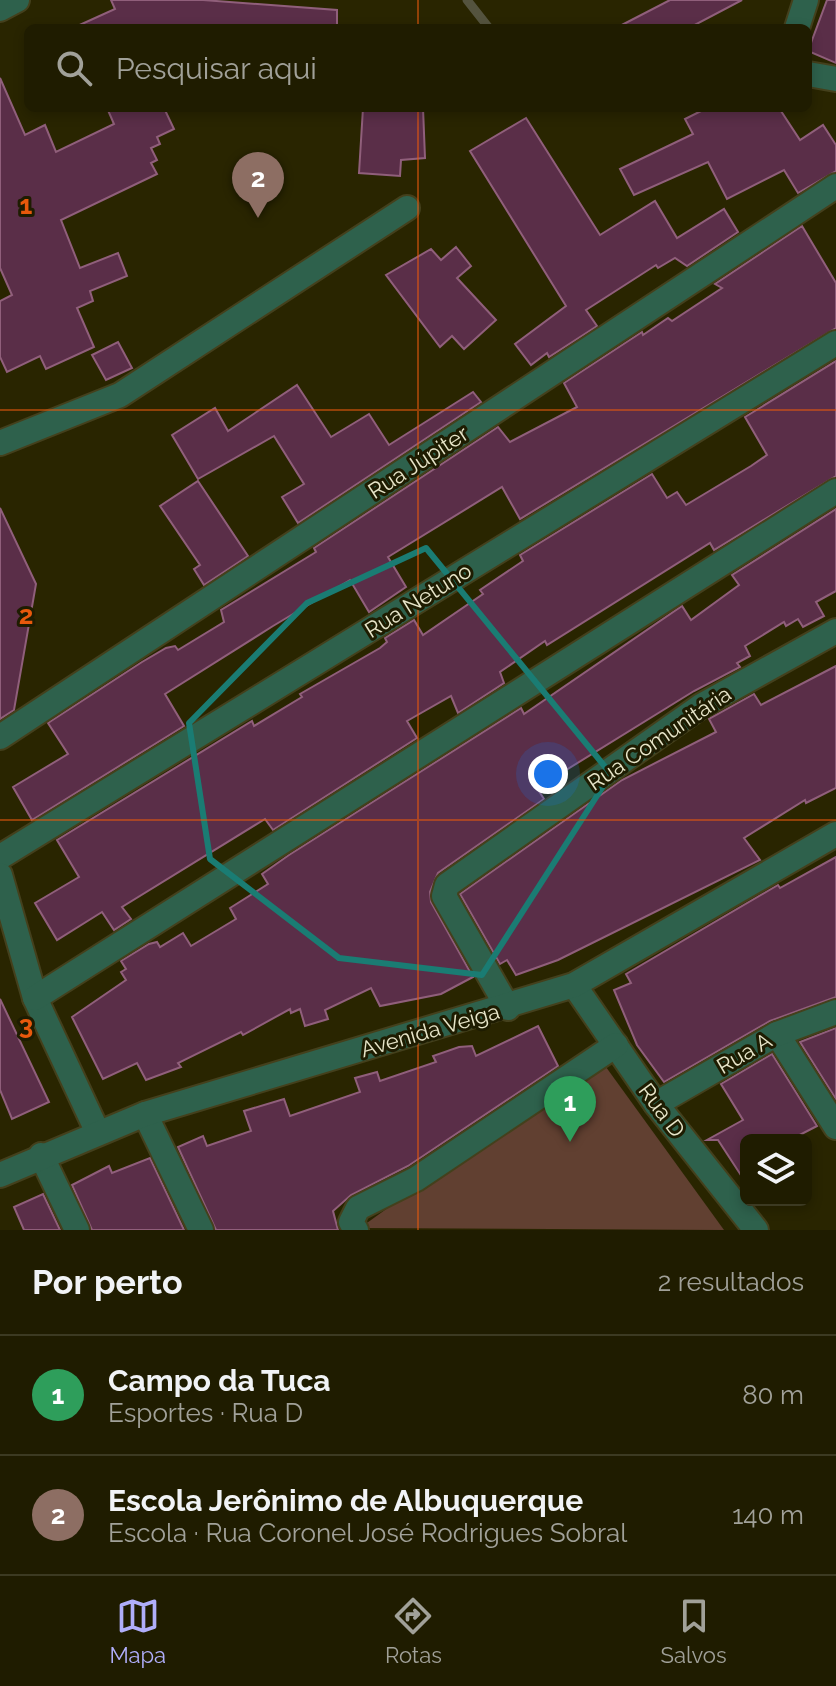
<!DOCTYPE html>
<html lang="pt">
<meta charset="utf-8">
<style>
:root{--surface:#1f1c00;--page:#27250a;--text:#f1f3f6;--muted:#a1a199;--line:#3c3a22;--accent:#b0aefa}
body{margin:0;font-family:Raleway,sans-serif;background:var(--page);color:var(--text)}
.controls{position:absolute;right:24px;bottom:24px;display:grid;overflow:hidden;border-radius:12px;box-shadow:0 4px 12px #0003}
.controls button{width:72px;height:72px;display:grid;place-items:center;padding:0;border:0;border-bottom:2px solid var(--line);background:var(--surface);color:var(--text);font:40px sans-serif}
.you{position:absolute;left:548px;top:774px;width:28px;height:28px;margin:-20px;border:6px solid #fff;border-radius:50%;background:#1a73e8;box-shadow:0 0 0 12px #1a73e833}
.badge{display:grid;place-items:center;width:52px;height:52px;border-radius:50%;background:var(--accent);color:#fff;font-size:26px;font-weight:700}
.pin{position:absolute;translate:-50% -66px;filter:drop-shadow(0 2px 4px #0008)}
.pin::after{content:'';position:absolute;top:42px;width:28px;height:24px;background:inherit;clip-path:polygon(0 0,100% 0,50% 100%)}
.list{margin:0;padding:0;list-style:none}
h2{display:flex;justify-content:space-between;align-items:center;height:104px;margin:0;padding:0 32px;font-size:34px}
h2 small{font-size:26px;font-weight:400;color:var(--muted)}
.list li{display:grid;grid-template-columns:52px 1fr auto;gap:24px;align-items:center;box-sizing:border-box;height:120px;padding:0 32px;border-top:2px solid var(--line)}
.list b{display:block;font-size:30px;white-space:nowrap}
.list p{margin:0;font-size:26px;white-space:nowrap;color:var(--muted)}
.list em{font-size:26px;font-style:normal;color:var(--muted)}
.icon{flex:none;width:44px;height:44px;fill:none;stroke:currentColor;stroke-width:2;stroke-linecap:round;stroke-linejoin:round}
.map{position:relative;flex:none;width:836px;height:1230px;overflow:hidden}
.search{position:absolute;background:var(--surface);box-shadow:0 4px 12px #0003;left:24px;right:24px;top:24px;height:88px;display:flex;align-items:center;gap:20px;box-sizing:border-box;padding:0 28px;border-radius:12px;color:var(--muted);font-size:30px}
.sheet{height:344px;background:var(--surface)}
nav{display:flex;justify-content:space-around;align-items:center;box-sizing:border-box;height:112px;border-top:2px solid var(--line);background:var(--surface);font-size:22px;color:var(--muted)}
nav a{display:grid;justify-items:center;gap:4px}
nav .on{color:var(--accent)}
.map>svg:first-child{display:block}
.green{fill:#614031}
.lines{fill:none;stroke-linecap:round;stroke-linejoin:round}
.stream{stroke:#54533e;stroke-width:9}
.building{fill:#5a2e48;stroke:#905f7b;stroke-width:2}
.minor-casing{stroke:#44401c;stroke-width:28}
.minor{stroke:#2e614c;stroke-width:24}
.marked{fill:none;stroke:#1a7c73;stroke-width:6;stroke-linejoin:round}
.grid{fill:none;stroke:#e8590c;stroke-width:2;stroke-opacity:0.55}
.labels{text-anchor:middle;stroke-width:6;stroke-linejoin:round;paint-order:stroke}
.street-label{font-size:22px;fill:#e7e5c9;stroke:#1e1c01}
.grid-label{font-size:26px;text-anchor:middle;font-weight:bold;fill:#e8590c;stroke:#1e1c01;stroke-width:6;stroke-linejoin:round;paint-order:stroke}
</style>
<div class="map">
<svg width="836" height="1230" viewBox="0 0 836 1230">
<rect width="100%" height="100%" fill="#292500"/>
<polygon class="green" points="598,1056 724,1230 360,1228"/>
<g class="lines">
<polyline class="stream" points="467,0 489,28"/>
</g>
<g class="building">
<polygon points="111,0 203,0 337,10 337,28 73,28 115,9"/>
<polygon points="670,0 742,0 689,28 616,28"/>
<polygon points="827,0 836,0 836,63 808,51"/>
<polygon points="0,78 25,135 45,125 56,152 114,124 107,108 164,108 174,129 157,137 160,144 151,148 157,160 151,163 157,174 61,220 80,268 118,253 127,276 90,291 93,301 77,308 94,347 46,369 40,356 7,372 0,357 0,301 12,295 0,268"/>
<polygon points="363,108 423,108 425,158 401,160 400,176 359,173"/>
<polygon points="707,108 779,108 800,140 823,125 836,145 836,171 798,193 784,170 727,199 708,162 634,195 620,169 693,134 685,119"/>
<polygon points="526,118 600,235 655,201 677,238 724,209 738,232 687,266 675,258 658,268 656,265 586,310 597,326 549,357 547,353 531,365 515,344 566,306 470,151"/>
<polygon points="802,226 836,283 836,328 520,519 502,487 388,557 406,587 369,612 350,580 273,626 165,694 184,726 32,820 13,787 68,754 48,723 142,662 166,648 175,646 178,650 224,622 221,610 316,552 314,548 498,427 510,442 577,407 564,383 642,332 643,335 668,318 672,321 722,288 715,284"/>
<polygon points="456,247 471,266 457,278 496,320 464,349 452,336 440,347 386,275 431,249 441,260"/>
<polygon points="118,342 132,368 106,380 92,355"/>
<polygon points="836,361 836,476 714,550 710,543 547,645 545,641 500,672 504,683 458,713 451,696 407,721 417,738 273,830 265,819 122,907 131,919 114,930 102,912 57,940 35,903 79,877 57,840 252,721 254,726 302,697 300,694 380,648 387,642 385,638 414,620 423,635 483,594 480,590 523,561 520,555 652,474 667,498 677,492 686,505 751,466 767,455 745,417"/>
<polygon points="297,385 331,437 369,414 389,445 473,392 481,402 298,523 282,497 304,484 274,436 198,479 172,435 215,408 228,431"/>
<polygon points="198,481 248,556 204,585 194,569 200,565 160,506"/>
<polygon points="0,508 36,584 14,710 0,719"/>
<polygon points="836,509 836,591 816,602 824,616 803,627 798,619 786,626 784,622 745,646 750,656 737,663 740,667 694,691 537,788 544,799 438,873 430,892 431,902 473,977 441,994 380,1006 371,988 325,1010 328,1019 305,1026 300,1009 291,1013 290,1009 243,1035 241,1032 178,1063 181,1067 146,1080 137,1063 103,1079 72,1017 126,980 121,972 126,969 121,961 149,944 157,942 160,947 183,933 191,946 236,919 230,908 268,884 262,874 289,855 521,708 524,714 682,606 691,620 739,585 732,575"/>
<polygon points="836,666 836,788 806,803 805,800 744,838 760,860 558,960 516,975 507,960 500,964 460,894 622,780 716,732 709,719 754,694 761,705"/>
<polygon points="836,857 836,997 770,1021 664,1082 637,1045 614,990 631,983 626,974 778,885 780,888"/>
<polygon points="0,999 49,1102 12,1119 0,1090"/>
<polygon points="538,1026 558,1066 408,1166 351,1195 333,1211 338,1230 216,1230 178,1147 203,1136 207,1146 251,1131 244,1111 284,1099 290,1116 360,1092 355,1078 377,1072 380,1081 436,1062 433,1056 459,1047 472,1046 476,1056"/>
<polygon points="836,1028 836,1099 800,1042"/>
<polygon points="772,1054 817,1126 790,1140 746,1140 746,1183 718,1140 707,1140 743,1120 721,1084"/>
<polygon points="150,1158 184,1230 92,1230 72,1185 109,1166 112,1173"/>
<polygon points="43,1194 60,1230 24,1230 14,1207"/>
</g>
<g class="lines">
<defs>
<g id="minor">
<polyline points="0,9 17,0"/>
<polyline points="797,28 806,0"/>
<polyline points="808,74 836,79"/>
<polyline points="0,443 120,395 407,208"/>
<polyline points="0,737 836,186"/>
<polyline points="0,857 836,343"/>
<polyline points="0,875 35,998 98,1133"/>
<polyline points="574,985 656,1104 756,1230"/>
<polyline points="35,998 836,491"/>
<polyline points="508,1008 444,896 447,885 701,706 836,631"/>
<polyline points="777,1034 836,1127"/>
<polyline points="656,1104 777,1034 836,1012"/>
<polyline points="145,1114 201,1230"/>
<polyline points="41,1155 77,1230"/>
<polyline points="0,1175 145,1114 574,985 836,834"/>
<polyline points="356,1230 351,1222 358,1208 416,1179 616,1045"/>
</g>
</defs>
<use href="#minor" class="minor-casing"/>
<use href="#minor" class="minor"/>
</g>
<path class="marked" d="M426 548 611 774 482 975 339 958 210 859 189 723 307 603Z"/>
<path class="grid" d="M418 0V28M418 108V1230M0 410H836M0 820H836"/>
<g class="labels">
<g class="street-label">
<text transform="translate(418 462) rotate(-33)" y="8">Rua Júpiter</text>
<text transform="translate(418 600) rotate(-32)" y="8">Rua Netuno</text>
<text transform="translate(659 738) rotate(-34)" y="8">Rua Comunitária</text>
<text transform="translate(430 1030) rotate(-16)" y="8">Avenida Veiga</text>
<text transform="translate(744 1053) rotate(-30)" y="8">Rua A</text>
<text transform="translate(662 1110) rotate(53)" y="8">Rua D</text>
</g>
</g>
<g class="grid-label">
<text x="26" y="214">1</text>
<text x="26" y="624">2</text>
<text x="26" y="1034">3</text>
</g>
</svg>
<div class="controls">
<button><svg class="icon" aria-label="layers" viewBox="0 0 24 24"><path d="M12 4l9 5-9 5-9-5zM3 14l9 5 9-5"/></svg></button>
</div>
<div class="you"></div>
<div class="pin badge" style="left:570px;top:1142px;background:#2e9e5b">1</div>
<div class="pin badge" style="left:258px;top:218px;background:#8d6e63">2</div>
<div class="search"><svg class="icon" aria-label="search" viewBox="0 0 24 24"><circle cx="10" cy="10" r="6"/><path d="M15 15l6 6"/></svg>Pesquisar aqui</div>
</div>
<section class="sheet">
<h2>Por perto<small>2 resultados</small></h2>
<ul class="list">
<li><span class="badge" style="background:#2e9e5b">1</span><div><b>Campo da Tuca</b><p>Esportes · Rua D</p></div><em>80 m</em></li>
<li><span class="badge" style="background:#8d6e63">2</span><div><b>Escola Jerônimo de Albuquerque</b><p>Escola · Rua Coronel José Rodrigues Sobral</p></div><em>140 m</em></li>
</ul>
</section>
<nav>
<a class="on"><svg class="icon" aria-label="map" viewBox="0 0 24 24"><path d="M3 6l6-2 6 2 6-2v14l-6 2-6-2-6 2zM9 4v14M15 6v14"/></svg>Mapa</a>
<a><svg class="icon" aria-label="directions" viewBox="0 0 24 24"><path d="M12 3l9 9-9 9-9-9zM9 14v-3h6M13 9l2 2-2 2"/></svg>Rotas</a>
<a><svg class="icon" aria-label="saved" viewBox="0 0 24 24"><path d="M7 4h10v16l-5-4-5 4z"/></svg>Salvos</a>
</nav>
